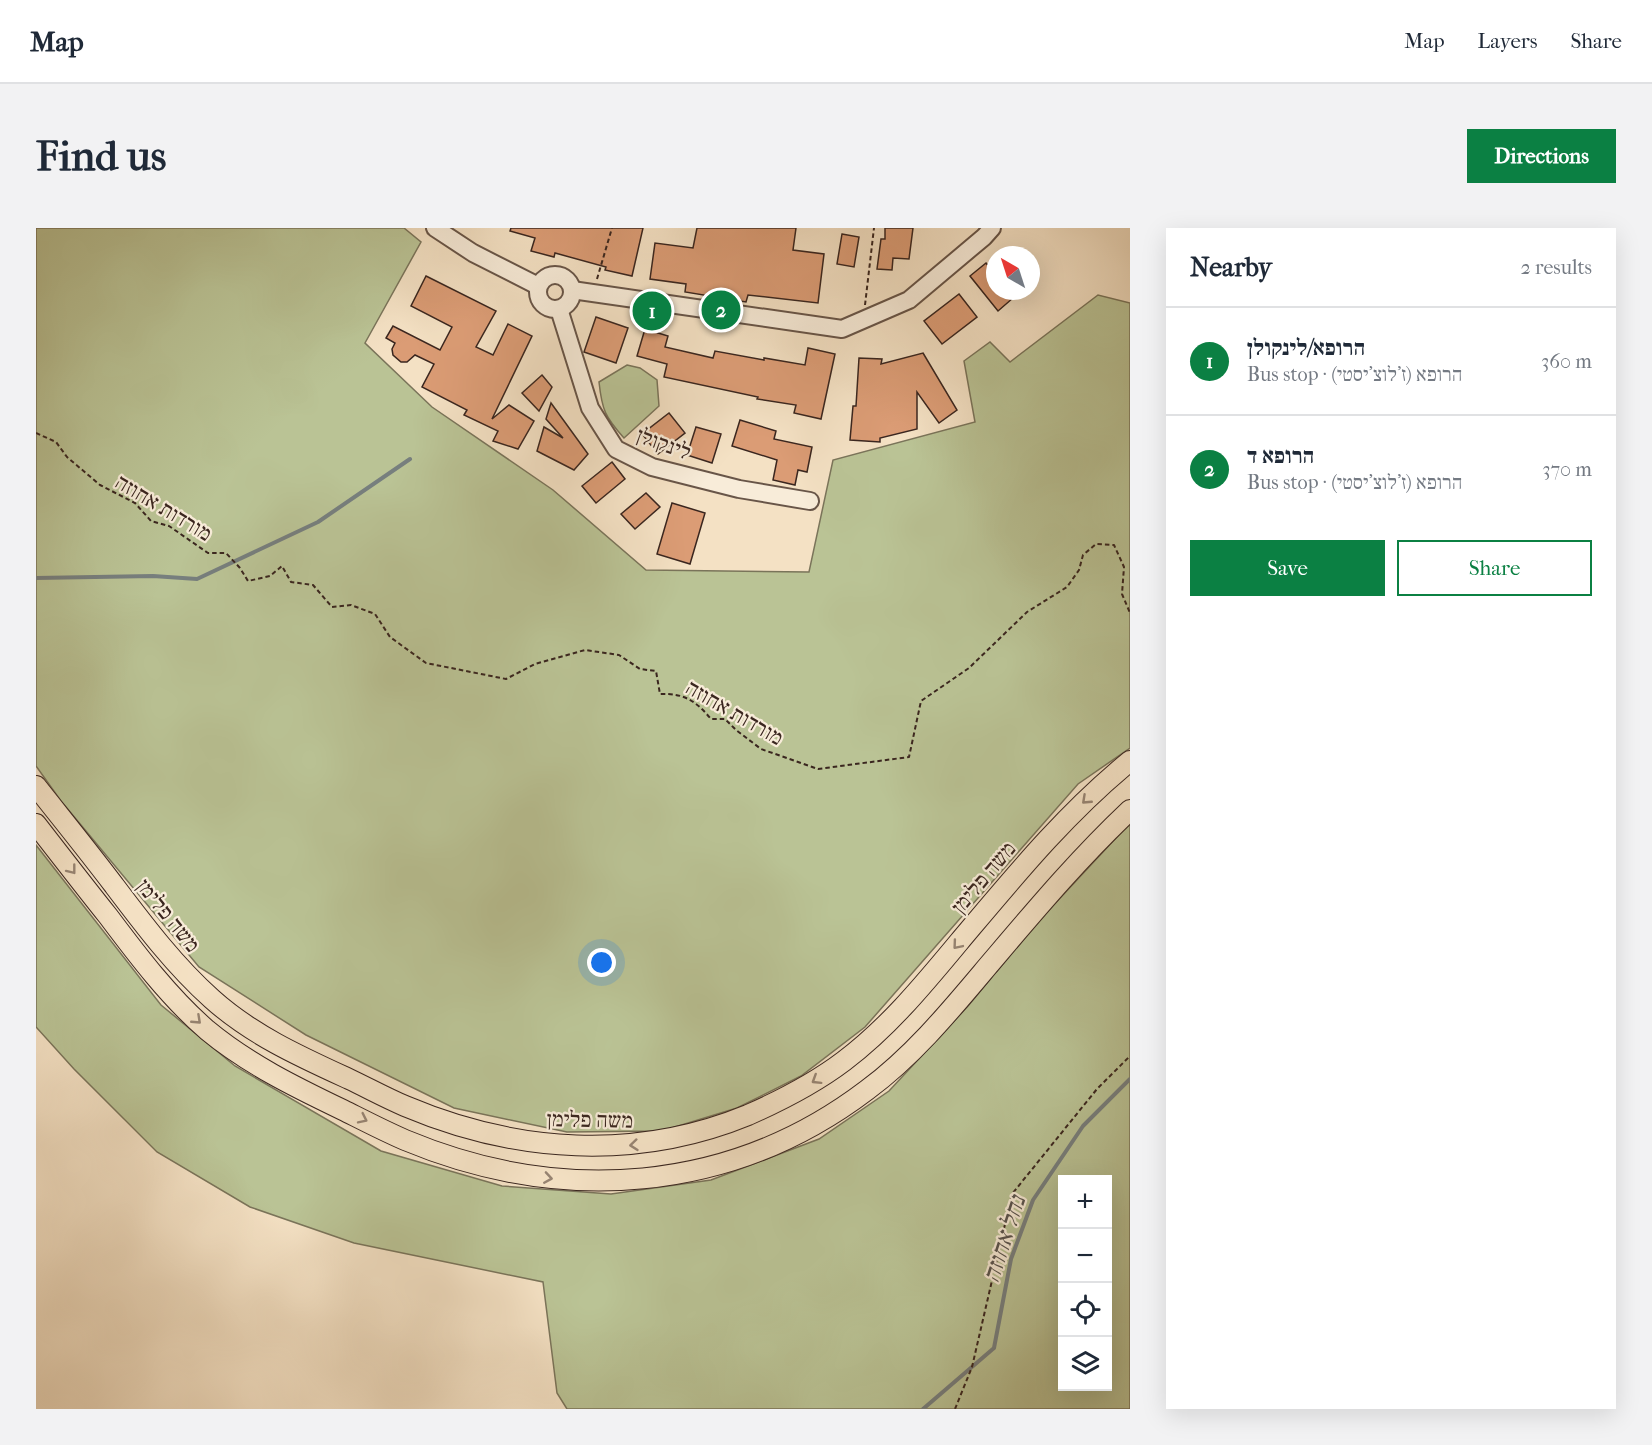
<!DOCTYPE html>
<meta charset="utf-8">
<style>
:root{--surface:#fff;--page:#f2f2f3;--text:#1f2937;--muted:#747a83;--line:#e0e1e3;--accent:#0b8043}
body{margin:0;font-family:"IM FELL French Canon","Frank Ruhl Libre",serif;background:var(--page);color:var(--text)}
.controls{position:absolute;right:18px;bottom:18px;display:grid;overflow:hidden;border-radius:0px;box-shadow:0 6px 24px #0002}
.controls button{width:54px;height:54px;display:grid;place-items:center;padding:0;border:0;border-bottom:2px solid var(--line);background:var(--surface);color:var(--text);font:30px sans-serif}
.compass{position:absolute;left:950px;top:18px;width:54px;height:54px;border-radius:50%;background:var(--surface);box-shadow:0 6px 24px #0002;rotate:321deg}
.you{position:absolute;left:566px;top:735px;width:21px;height:21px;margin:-15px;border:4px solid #fff;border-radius:50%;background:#1a73e8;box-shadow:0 0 0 9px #1a73e833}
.badge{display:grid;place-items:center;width:39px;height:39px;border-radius:50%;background:var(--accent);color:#fff;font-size:20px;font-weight:700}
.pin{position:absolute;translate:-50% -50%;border:3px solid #fff;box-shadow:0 2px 6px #0006}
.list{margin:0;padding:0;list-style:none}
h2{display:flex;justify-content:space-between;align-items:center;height:78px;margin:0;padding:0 24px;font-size:26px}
h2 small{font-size:20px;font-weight:400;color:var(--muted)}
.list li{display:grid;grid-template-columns:39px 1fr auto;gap:18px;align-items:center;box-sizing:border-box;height:108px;padding:0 24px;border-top:2px solid var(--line)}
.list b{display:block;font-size:22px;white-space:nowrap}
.list p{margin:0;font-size:20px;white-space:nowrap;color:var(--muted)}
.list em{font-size:20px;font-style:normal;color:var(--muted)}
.actions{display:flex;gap:12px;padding:18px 24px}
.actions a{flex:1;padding:14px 0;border:2px solid var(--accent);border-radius:0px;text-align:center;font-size:21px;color:var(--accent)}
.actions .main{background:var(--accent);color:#fff}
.icon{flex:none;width:33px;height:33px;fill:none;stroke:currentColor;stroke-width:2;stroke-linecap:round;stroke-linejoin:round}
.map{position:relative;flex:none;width:1094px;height:1181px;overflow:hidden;border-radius:0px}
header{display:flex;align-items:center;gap:36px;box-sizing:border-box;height:84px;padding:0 30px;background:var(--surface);border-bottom:2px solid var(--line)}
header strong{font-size:28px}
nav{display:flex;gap:33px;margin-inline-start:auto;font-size:21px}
.intro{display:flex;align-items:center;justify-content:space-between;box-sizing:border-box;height:144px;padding:0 36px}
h1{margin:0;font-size:42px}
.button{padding:15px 27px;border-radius:0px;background:var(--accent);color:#fff;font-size:21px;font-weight:700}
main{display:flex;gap:36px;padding:0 36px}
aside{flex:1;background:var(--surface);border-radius:0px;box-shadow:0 6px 24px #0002}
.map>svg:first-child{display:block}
.green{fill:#bac395;stroke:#7a745a;stroke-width:1.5;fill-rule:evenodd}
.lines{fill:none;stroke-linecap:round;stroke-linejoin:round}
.stream{stroke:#777f7e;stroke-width:4}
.building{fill:#db9c75;stroke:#3a261f;stroke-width:1.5}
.minor-casing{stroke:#685548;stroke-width:20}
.major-casing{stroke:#3a261f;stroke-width:22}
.path{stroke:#3a261f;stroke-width:2;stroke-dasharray:4.5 3;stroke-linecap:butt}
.minor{stroke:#f8ecd9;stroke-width:16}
.major{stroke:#f4e1c4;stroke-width:20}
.oneway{stroke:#978472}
.labels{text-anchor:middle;stroke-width:4.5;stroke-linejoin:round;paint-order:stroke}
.street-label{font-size:22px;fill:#3a261f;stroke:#f8ecd9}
.water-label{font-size:24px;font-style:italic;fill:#58534e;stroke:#f8ecd9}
</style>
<header>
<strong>Map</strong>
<nav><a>Map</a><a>Layers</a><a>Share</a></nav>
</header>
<div class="intro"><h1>Find us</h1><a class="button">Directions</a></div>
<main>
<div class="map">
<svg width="1094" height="1181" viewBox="0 0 1094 1181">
<rect width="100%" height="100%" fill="#f4e1c4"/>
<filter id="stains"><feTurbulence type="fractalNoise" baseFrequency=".00333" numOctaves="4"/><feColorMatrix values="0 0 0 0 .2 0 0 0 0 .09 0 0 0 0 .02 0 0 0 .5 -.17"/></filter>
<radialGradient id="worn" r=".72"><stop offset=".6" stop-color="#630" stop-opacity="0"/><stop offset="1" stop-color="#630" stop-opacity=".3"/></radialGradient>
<g class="green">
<polygon points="0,0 368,0 385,14 329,115 396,179 517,262 610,342 773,344 797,232 939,194 928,133 954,114 974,134 1062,67 1094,75 1094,520 1042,556 829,799 765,848 701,880 626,903 531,904 418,880 270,807 163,739 25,573 0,538"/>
<path d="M591 137 604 140 621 152 623 178 588 210C569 189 566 182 563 154Z"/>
<path d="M1094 595V1181H531L521 1165 507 1054 318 1015 214 979 121 924 38 841 0 799V617L125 777 199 838 345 923 466 958 575 966 675 952 783 911 853 863 932 778 999 697ZM1026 952H1072V1158H1026Z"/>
</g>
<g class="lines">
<g class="stream">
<polyline points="0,350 117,348 161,351 282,294 374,231"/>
<polyline points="887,1181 958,1120 975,1031 997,972 1047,898 1094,851"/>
</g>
</g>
<g class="building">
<polygon points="475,0 607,0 596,48 569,42 570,39 519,25 518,29 495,23 499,10 474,3"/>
<polygon points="661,0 760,0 757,22 788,26 782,75 712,67 710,74 649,64 650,56 614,51 619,15 657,20"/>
<polygon points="849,0 877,0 873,31 857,30 856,42 841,41 845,11 849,11"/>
<polygon points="806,6 823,9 818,39 801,36"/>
<polygon points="950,35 959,47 959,63 972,63 977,70 962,83 934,48"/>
<polygon points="390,48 460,83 440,119 457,127 472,96 496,108 456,191 473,177 498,193 482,221 457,213 462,203 428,187 431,182 386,159 398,136 379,127 371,134 365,134 357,127 356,121 359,115 350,110 357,98 404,122 416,99 375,78"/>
<polygon points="923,66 941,89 906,116 888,93"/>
<polygon points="560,89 592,100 580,135 548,124"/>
<polygon points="609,101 632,108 629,119 677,130 679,123 728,132 728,130 769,137 772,120 799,126 785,191 758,185 760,177 721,171 722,169 628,149 631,136 601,128"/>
<polygon points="887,125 921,182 903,195 881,164 881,201 844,210 844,214 814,212 817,178 820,178 823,130 846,131 845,136"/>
<polygon points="506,147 516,159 503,183 486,165"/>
<polygon points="515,175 552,226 538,242 501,223 508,199 527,210 510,191"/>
<polygon points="633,185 649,205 622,226 606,206"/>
<polygon points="704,192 740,203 738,211 776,219 771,244 762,242 759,257 737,252 741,232 696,218"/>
<polygon points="660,199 685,206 676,235 651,227"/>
<polygon points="576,234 589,251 560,275 546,258"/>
<polygon points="610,265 624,279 599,301 585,286"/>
<polygon points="636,275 669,285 654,336 621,326"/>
</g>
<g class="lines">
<defs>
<g id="minor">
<polyline points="399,0 437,25 502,58"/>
<circle cx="519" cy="64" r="17"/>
<polyline points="536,62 806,101 873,72 948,9 956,0"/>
<polyline points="523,81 554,180 580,221 616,239 703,261 774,273"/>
</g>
<g id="major">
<path d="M0 558C26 591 52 623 77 656 108 697 138 737 176 771 216 807 265 829 313 851 332 860 350 870 369 878 480 925 600 933 712 887 746 872 779 855 808 833 853 799 888 756 923 714 977 650 1029 586 1094 533"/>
<path d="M0 596C24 627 48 658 72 688 102 728 133 769 171 802 212 836 259 859 307 882 327 892 348 903 369 912 525 977 694 966 831 862 877 828 914 783 951 739 997 685 1042 631 1094 582"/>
</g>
</defs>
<use href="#minor" class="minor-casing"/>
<use href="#major" class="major-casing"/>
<g class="path">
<polyline points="561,51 576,0"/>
<polyline points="829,77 838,0"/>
<path d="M0 205 20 214 31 229 64 257 99 275 115 293 133 298 172 325H190L204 340 212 353 234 348 246 338 255 354 277 357 296 379 315 377 339 386 354 409 390 435 470 451 499 436 549 422 583 427 604 441 620 443 624 466C648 465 660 473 675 491H689L700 502 725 521 782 541 873 529 885 473 933 440 991 384 1031 359 1043 342 1047 327 1060 316 1078 317 1088 339 1086 366 1094 385"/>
<polyline points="919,1181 936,1139 976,966 1061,861 1094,828"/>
</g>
<use href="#minor" class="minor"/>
<use href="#major" class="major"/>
</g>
<defs><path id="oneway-chevron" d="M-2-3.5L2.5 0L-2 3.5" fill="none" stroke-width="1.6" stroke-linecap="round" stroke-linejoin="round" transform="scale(1.5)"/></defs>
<g class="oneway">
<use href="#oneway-chevron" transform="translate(1050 572) rotate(137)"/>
<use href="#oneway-chevron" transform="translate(36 642) rotate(52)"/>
<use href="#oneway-chevron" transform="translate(921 717) rotate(130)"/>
<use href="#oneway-chevron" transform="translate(161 792) rotate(43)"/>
<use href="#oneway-chevron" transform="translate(780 852) rotate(148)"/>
<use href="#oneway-chevron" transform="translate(327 891) rotate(26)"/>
<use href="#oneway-chevron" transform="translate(598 917) rotate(174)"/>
<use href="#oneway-chevron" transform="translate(512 950) rotate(9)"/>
</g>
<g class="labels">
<g class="street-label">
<text transform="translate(628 215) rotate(20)" y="8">לינקולן</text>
<text transform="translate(128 279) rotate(31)" y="8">מורדות אחוזה</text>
<text transform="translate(699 484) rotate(30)" y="8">מורדות אחוזה</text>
<text transform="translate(947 649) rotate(-50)" y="8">משה פלימן</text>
<text transform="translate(133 687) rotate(51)" y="8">משה פלימן</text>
<text transform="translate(554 891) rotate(1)" y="8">משה פלימן</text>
</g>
<g class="water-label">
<text transform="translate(968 1011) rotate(-72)" y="8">נחל אחוזה</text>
</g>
</g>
<rect width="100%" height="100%" filter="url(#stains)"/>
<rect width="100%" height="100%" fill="url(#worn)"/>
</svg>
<div class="controls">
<button>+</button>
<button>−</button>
<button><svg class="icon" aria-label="locate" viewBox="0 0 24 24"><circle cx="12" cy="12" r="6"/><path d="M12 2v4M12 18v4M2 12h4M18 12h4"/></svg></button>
<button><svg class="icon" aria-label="layers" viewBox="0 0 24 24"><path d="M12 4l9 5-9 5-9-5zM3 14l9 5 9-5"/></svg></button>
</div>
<svg class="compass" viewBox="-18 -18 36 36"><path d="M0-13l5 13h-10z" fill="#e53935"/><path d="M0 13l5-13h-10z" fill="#747a83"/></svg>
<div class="you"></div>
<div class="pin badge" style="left:616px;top:83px">1</div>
<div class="pin badge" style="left:685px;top:82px">2</div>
</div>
<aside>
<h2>Nearby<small>2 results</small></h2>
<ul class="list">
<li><span class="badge">1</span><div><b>הרופא/לינקולן</b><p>Bus stop · הרופא (ז'לוצ'יסטי)</p></div><em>360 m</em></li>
<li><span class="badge">2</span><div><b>הרופא ד</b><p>Bus stop · הרופא (ז'לוצ'יסטי)</p></div><em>370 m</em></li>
</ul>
<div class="actions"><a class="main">Save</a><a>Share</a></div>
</aside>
</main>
